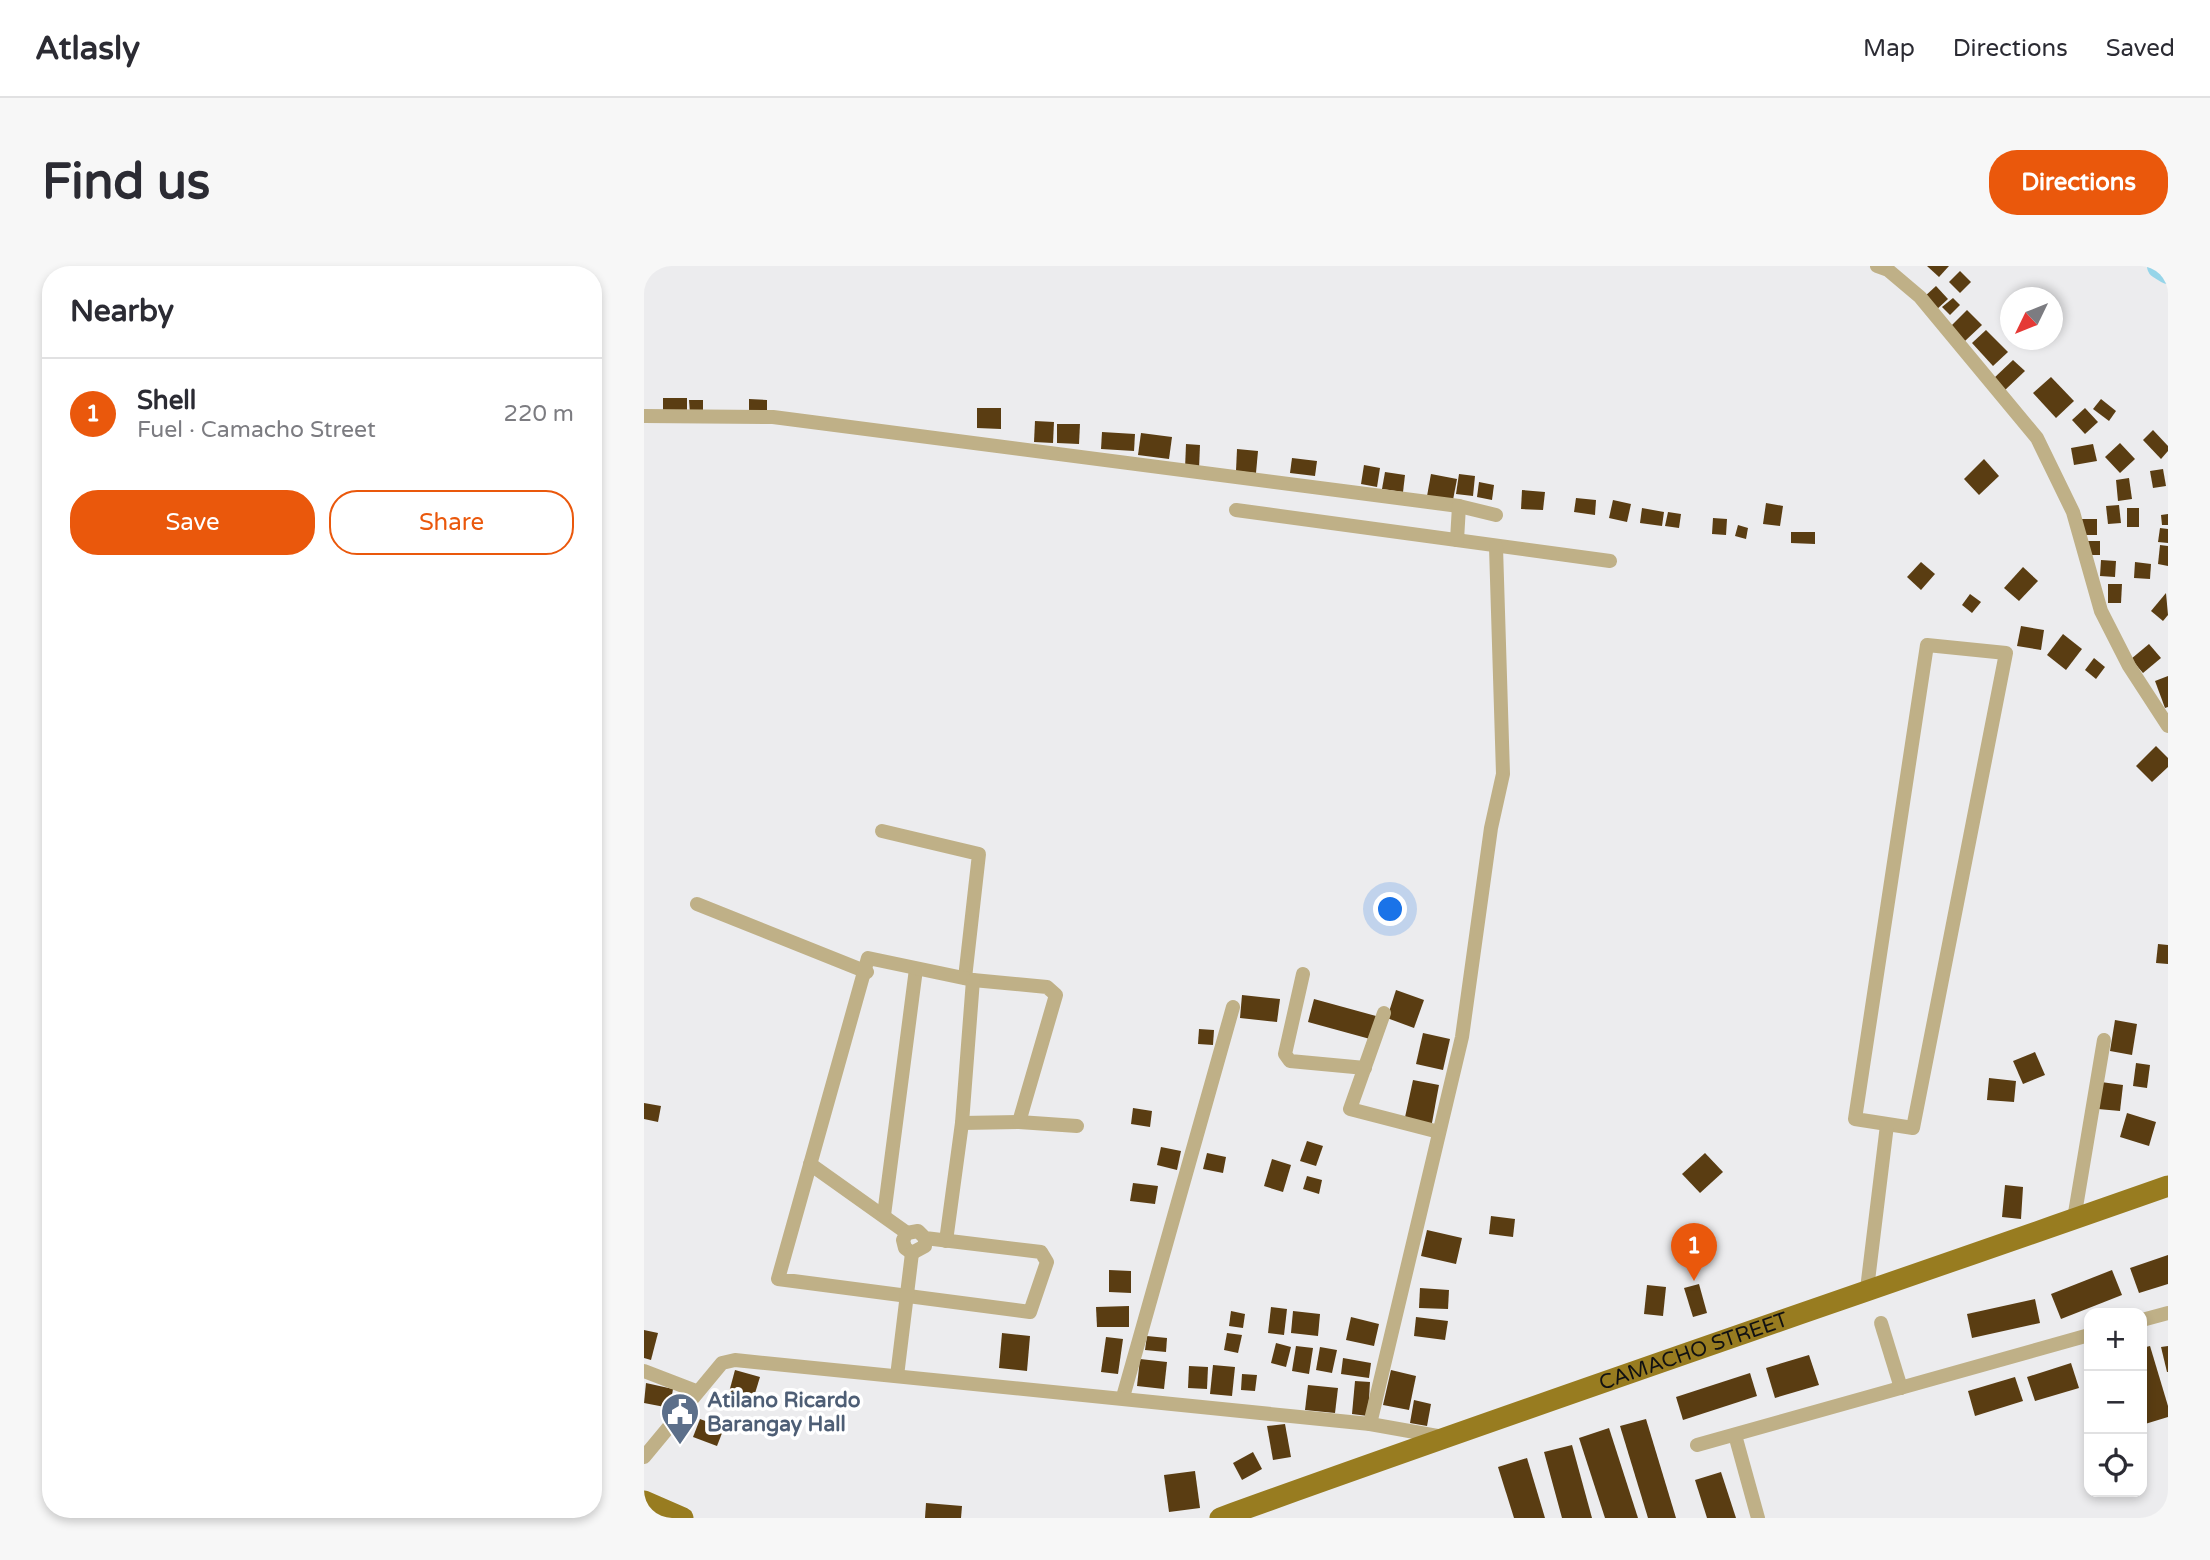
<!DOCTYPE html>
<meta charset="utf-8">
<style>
:root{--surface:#fff;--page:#f7f7f7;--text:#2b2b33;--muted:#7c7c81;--line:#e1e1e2;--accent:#ea580c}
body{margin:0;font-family:"Varela Round",sans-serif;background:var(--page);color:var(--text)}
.controls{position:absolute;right:21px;bottom:21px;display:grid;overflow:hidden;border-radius:14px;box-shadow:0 4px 10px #0003}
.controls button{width:63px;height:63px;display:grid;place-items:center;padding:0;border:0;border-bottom:2px solid var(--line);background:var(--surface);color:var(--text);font:35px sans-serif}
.compass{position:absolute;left:1356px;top:21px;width:63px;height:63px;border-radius:50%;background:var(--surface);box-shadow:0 4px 10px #0003;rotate:227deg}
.you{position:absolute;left:747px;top:644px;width:24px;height:24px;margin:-18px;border:5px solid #fff;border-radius:50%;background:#1a73e8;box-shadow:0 0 0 10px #1a73e833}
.badge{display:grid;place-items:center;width:46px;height:46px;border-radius:50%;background:var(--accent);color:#fff;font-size:23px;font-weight:700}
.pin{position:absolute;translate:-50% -58px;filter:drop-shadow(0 2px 4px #0008)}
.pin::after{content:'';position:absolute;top:37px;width:24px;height:21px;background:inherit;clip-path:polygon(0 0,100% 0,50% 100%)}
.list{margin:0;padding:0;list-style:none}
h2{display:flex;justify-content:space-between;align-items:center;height:91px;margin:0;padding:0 28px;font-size:30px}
h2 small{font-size:23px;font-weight:400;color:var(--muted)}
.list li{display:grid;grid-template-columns:46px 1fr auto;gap:21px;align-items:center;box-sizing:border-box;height:112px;padding:0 28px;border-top:2px solid var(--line)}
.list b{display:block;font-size:26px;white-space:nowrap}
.list p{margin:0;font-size:23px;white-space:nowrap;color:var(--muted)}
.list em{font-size:23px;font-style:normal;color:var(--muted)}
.actions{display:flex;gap:14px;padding:21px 28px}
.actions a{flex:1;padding:16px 0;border:2px solid var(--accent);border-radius:28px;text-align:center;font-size:24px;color:var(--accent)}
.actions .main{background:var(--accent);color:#fff}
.icon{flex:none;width:38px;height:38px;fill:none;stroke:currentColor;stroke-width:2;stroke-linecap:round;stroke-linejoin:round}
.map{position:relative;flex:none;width:1524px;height:1252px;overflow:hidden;border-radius:28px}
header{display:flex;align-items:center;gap:42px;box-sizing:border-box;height:98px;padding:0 35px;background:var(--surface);border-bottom:2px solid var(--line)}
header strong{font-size:33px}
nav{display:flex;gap:38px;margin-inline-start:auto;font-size:24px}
.intro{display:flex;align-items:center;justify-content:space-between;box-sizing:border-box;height:168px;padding:0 42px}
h1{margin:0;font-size:49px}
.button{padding:18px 32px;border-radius:28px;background:var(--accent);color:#fff;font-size:24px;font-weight:700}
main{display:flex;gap:42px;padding:0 42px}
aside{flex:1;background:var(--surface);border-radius:28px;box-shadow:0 4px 10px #0003}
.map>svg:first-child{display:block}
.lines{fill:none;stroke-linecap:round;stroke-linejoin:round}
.river{stroke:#96d5e9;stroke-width:26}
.building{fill:#5a3d12}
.street{stroke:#bfb087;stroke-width:14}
.primary{stroke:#987c20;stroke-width:21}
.labels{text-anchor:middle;stroke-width:7;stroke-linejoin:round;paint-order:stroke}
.street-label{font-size:21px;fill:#111112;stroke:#fff}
.service-label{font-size:21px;font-weight:bold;fill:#4e5e75;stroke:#fff;text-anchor:start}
</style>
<header>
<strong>Atlasly</strong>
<nav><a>Map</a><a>Directions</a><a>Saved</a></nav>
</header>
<div class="intro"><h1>Find us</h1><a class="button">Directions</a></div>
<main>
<aside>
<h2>Nearby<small></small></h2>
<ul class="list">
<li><span class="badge">1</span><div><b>Shell</b><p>Fuel · Camacho Street</p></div><em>220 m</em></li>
</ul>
<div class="actions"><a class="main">Save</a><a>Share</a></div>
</aside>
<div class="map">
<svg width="1524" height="1252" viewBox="0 0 1524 1252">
<rect width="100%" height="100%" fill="#ececee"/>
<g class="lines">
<polyline class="river" points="1516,0 1524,5"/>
</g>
<g class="building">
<polygon points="1283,0 1305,0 1295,11"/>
<polygon points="1316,5 1327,16 1316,27 1305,16"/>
<polygon points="1292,20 1304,33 1291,45 1279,32"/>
<polygon points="1309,32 1316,39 1306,49 1298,41"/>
<polygon points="1323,44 1338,59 1321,75 1307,60"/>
<polygon points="1342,64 1364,86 1349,100 1328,77"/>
<polygon points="1369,94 1381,105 1360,125 1349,113"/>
<polygon points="1407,111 1430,135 1412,152 1389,127"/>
<polygon points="19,132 43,132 43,149 19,148"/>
<polygon points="105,133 123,134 123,146 105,145"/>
<polygon points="1457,133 1472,145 1465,155 1449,143"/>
<polygon points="45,134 59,134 59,148 46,148"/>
<polygon points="333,142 357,142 357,163 333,162"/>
<polygon points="1441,142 1454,156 1441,168 1428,154"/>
<polygon points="391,155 410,156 409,177 390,176"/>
<polygon points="413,158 436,158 435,178 413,177"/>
<polygon points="1509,164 1524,180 1524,185 1517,193 1499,174"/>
<polygon points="458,166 491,168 490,185 457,183"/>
<polygon points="497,167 528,171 525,193 494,189"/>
<polygon points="1476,177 1491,193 1476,207 1461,191"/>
<polygon points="542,178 556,179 555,203 541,203"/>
<polygon points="1449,178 1453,195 1430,199 1427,182"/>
<polygon points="593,183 614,185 612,207 592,205"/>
<polygon points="648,192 673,195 671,210 646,207"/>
<polygon points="1340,193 1355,210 1335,229 1320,213"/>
<polygon points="720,199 736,202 733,221 717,218"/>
<polygon points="1519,203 1522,220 1509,222 1506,205"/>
<polygon points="741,206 761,209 759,226 738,223"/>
<polygon points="787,208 813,213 809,234 783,230"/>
<polygon points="815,208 831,210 829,230 812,228"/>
<polygon points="1485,212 1488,233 1474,235 1472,214"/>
<polygon points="835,216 850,219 848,234 833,231"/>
<polygon points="878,224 901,226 899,244 877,243"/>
<polygon points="932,232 952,234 951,249 930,246"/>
<polygon points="969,234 987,238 983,256 965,252"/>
<polygon points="1122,237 1139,240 1136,260 1119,258"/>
<polygon points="1475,239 1477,257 1464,258 1462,240"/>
<polygon points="998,242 1020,246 1018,260 996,257"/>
<rect x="1483" y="242" width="12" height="19"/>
<polygon points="1024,246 1037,248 1035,262 1021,260"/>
<polygon points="1524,248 1524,259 1518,259 1517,249"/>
<polygon points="1069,252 1083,253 1082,269 1068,268"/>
<rect x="1436" y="253" width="17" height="16"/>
<polygon points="1094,259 1104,262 1102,273 1091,270"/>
<polygon points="1516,262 1524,263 1524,277 1514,276"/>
<polygon points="1147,266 1171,266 1171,278 1147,277"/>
<rect x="1442" y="275" width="14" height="14"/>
<polygon points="1516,279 1524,280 1524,300 1514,298"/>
<polygon points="1457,294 1472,295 1471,311 1456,310"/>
<polygon points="1277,296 1291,308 1277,324 1263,311"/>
<polygon points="1491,296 1507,298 1506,313 1490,312"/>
<polygon points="1379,301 1394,315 1375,335 1360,322"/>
<polygon points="1464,318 1478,318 1477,337 1464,337"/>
<polygon points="1522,327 1524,349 1519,355 1507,345"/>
<polygon points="1326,328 1337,336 1328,347 1318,339"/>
<polygon points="1377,360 1400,364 1397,384 1373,380"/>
<polygon points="1419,368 1438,383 1422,404 1403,389"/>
<polygon points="1505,378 1517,392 1499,407 1487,393"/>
<polygon points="1450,392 1461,401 1452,413 1441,404"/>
<polygon points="1524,410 1524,441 1521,442 1511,415"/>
<polygon points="1512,480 1524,492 1524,501 1508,516 1492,500"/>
<polygon points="1514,678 1524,679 1524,698 1512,697"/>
<polygon points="752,724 780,734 770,762 743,752"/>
<polygon points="598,729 636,733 633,756 596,752"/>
<polygon points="670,733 732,750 726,773 664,756"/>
<polygon points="1471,754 1493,758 1488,789 1466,785"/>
<polygon points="555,763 570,764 569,779 554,778"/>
<polygon points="779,767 806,773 799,804 772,798"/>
<polygon points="1391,786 1401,809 1379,818 1369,795"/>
<polygon points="1492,797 1506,799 1503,822 1489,820"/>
<polygon points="1345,812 1372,815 1370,836 1343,834"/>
<polygon points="769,814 795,819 787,862 760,856"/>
<polygon points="1457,816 1479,819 1476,845 1454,843"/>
<polygon points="0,837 17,840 14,856 0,853"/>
<polygon points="489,842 508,845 506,861 487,858"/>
<polygon points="1483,847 1512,856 1505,880 1476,871"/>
<polygon points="663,875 679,880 672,900 656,895"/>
<polygon points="517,881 537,885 533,904 513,899"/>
<polygon points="563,887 582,891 579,907 559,903"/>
<polygon points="1061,887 1079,906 1056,927 1038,908"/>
<polygon points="628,893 647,899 639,926 620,920"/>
<polygon points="663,910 678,914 675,928 659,923"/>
<polygon points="489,917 514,920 511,938 486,935"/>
<polygon points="1361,919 1379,921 1377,953 1358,951"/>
<polygon points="847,950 871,953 869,971 845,968"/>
<polygon points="783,964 818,972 812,998 777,990"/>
<polygon points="1524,989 1524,1018 1495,1027 1486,1002"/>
<polygon points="465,1004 487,1005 487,1027 465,1026"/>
<polygon points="1468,1004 1478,1029 1417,1053 1407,1028"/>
<polygon points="1055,1018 1063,1047 1049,1051 1040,1022"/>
<polygon points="1003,1019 1022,1021 1019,1050 1000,1048"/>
<polygon points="776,1022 805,1024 804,1043 775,1042"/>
<polygon points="1391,1033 1396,1057 1328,1072 1323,1048"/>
<polygon points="485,1040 485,1061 453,1061 452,1041"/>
<polygon points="627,1041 643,1043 640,1069 624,1067"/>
<polygon points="587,1045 601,1048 599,1062 585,1060"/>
<polygon points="649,1045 676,1048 674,1070 647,1067"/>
<polygon points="707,1051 735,1058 730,1080 702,1074"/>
<polygon points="772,1051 804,1055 801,1074 770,1070"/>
<polygon points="0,1064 14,1067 7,1094 0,1092"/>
<polygon points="358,1067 386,1070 383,1105 355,1102"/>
<polygon points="583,1067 598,1069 594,1087 580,1084"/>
<polygon points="503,1070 523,1072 522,1086 501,1084"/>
<polygon points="462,1071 479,1073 474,1108 457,1106"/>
<polygon points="632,1077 647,1081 642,1101 627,1097"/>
<polygon points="652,1080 669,1082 665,1108 648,1105"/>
<polygon points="1506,1080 1524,1140 1524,1151 1501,1158 1498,1147 1498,1082"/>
<polygon points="1524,1080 1524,1106 1523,1106 1517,1081"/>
<polygon points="676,1081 693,1084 688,1107 672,1104"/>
<polygon points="1165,1089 1175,1119 1131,1132 1122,1102"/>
<polygon points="699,1092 727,1097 725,1112 697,1108"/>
<polygon points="496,1093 523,1096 520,1123 493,1120"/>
<polygon points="1427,1097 1435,1122 1391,1135 1383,1111"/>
<polygon points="569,1099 591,1101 588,1130 566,1128"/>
<polygon points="545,1100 564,1101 563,1123 544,1122"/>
<polygon points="91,1104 116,1111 108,1137 84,1130"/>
<polygon points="747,1104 772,1110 765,1144 739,1139"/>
<polygon points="1106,1107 1113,1130 1039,1154 1032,1131"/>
<polygon points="598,1108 613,1109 611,1125 597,1124"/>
<polygon points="1371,1111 1379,1135 1331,1150 1324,1125"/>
<polygon points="711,1115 726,1116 724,1150 708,1148"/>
<polygon points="2,1117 29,1123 26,1142 0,1137"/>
<polygon points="664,1119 694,1122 691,1147 661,1144"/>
<polygon points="770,1134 787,1138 783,1160 766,1157"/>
<polygon points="56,1153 80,1162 73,1180 49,1171"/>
<polygon points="1002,1153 1032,1252 1004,1252 976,1160"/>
<polygon points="641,1158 647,1191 629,1194 623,1160"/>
<polygon points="965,1162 994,1252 961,1252 935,1172"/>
<polygon points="928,1179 948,1252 918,1252 900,1186"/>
<polygon points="609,1186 618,1203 598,1214 589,1197"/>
<polygon points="883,1192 901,1252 870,1252 854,1201"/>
<polygon points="551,1205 556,1242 525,1246 520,1209"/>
<polygon points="1077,1206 1092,1252 1063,1252 1051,1214"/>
<polygon points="282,1237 318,1240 317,1252 281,1252"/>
</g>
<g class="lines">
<g class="street">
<polyline points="1233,0 1244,4 1276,31 1393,172 1429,246 1457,345 1485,400 1524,460"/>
<polyline points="0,150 129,151 815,240 852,249"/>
<polyline points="592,244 966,295"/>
<polyline points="813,274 815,240"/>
<polygon points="1283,379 1362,387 1269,862 1211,853"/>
<polyline points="238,565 335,588 321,712"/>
<polyline points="53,638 223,706"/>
<polyline points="659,708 641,788 646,795 721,802"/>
<polyline points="740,747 706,843 795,866"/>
<polyline points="318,857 375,856 433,860"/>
<polyline points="166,898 263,967"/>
<polyline points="240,949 272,703"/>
<polyline points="1430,953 1460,774"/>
<polyline points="281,972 281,980 268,987 261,982 259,974 263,967 274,965 281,972 397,986 403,996 386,1046 134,1013 224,692 329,714 403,721 412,729 375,856"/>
<polyline points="302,975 318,857 329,714"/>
<polyline points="1223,1023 1243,859"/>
<polyline points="1498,1054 1524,1047"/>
<polyline points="1237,1057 1257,1122"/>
<polyline points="0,1105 52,1125"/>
<polyline points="253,1110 268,987"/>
<polyline points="479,1131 589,741"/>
<polyline points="726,1158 818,771 847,562 859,508 852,281"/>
<polyline points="1091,1169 1114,1252"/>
<polyline points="1053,1179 1445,1069"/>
<polyline points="0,1191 78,1097 91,1094 726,1158 799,1171"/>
</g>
<g class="primary">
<polyline points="0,1235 39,1252"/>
<path id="s1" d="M576 1252C891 1138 1208 1031 1524 920"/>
</g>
</g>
<defs>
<symbol id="civic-pin" viewBox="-11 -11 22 30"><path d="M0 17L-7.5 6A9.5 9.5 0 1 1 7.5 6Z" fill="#5c6f8a" stroke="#fff"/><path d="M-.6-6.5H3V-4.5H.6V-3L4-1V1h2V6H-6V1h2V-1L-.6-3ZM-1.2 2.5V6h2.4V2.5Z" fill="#fff"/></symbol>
</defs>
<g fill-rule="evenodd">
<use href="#civic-pin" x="14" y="1124" width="44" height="60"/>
</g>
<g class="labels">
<g class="street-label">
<text dy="7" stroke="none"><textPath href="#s1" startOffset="502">CAMACHO STREET</textPath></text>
</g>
<g class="service-label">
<text x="63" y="1141">Atilano Ricardo<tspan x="63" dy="24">Barangay Hall</tspan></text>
</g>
</g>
</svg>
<div class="controls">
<button>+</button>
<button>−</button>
<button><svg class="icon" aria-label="locate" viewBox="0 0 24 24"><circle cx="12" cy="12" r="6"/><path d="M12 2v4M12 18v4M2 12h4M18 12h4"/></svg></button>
</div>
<svg class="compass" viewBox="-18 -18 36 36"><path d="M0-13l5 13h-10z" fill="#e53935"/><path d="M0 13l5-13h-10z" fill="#7c7c81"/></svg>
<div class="you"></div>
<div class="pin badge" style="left:1050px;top:1015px">1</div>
</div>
</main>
